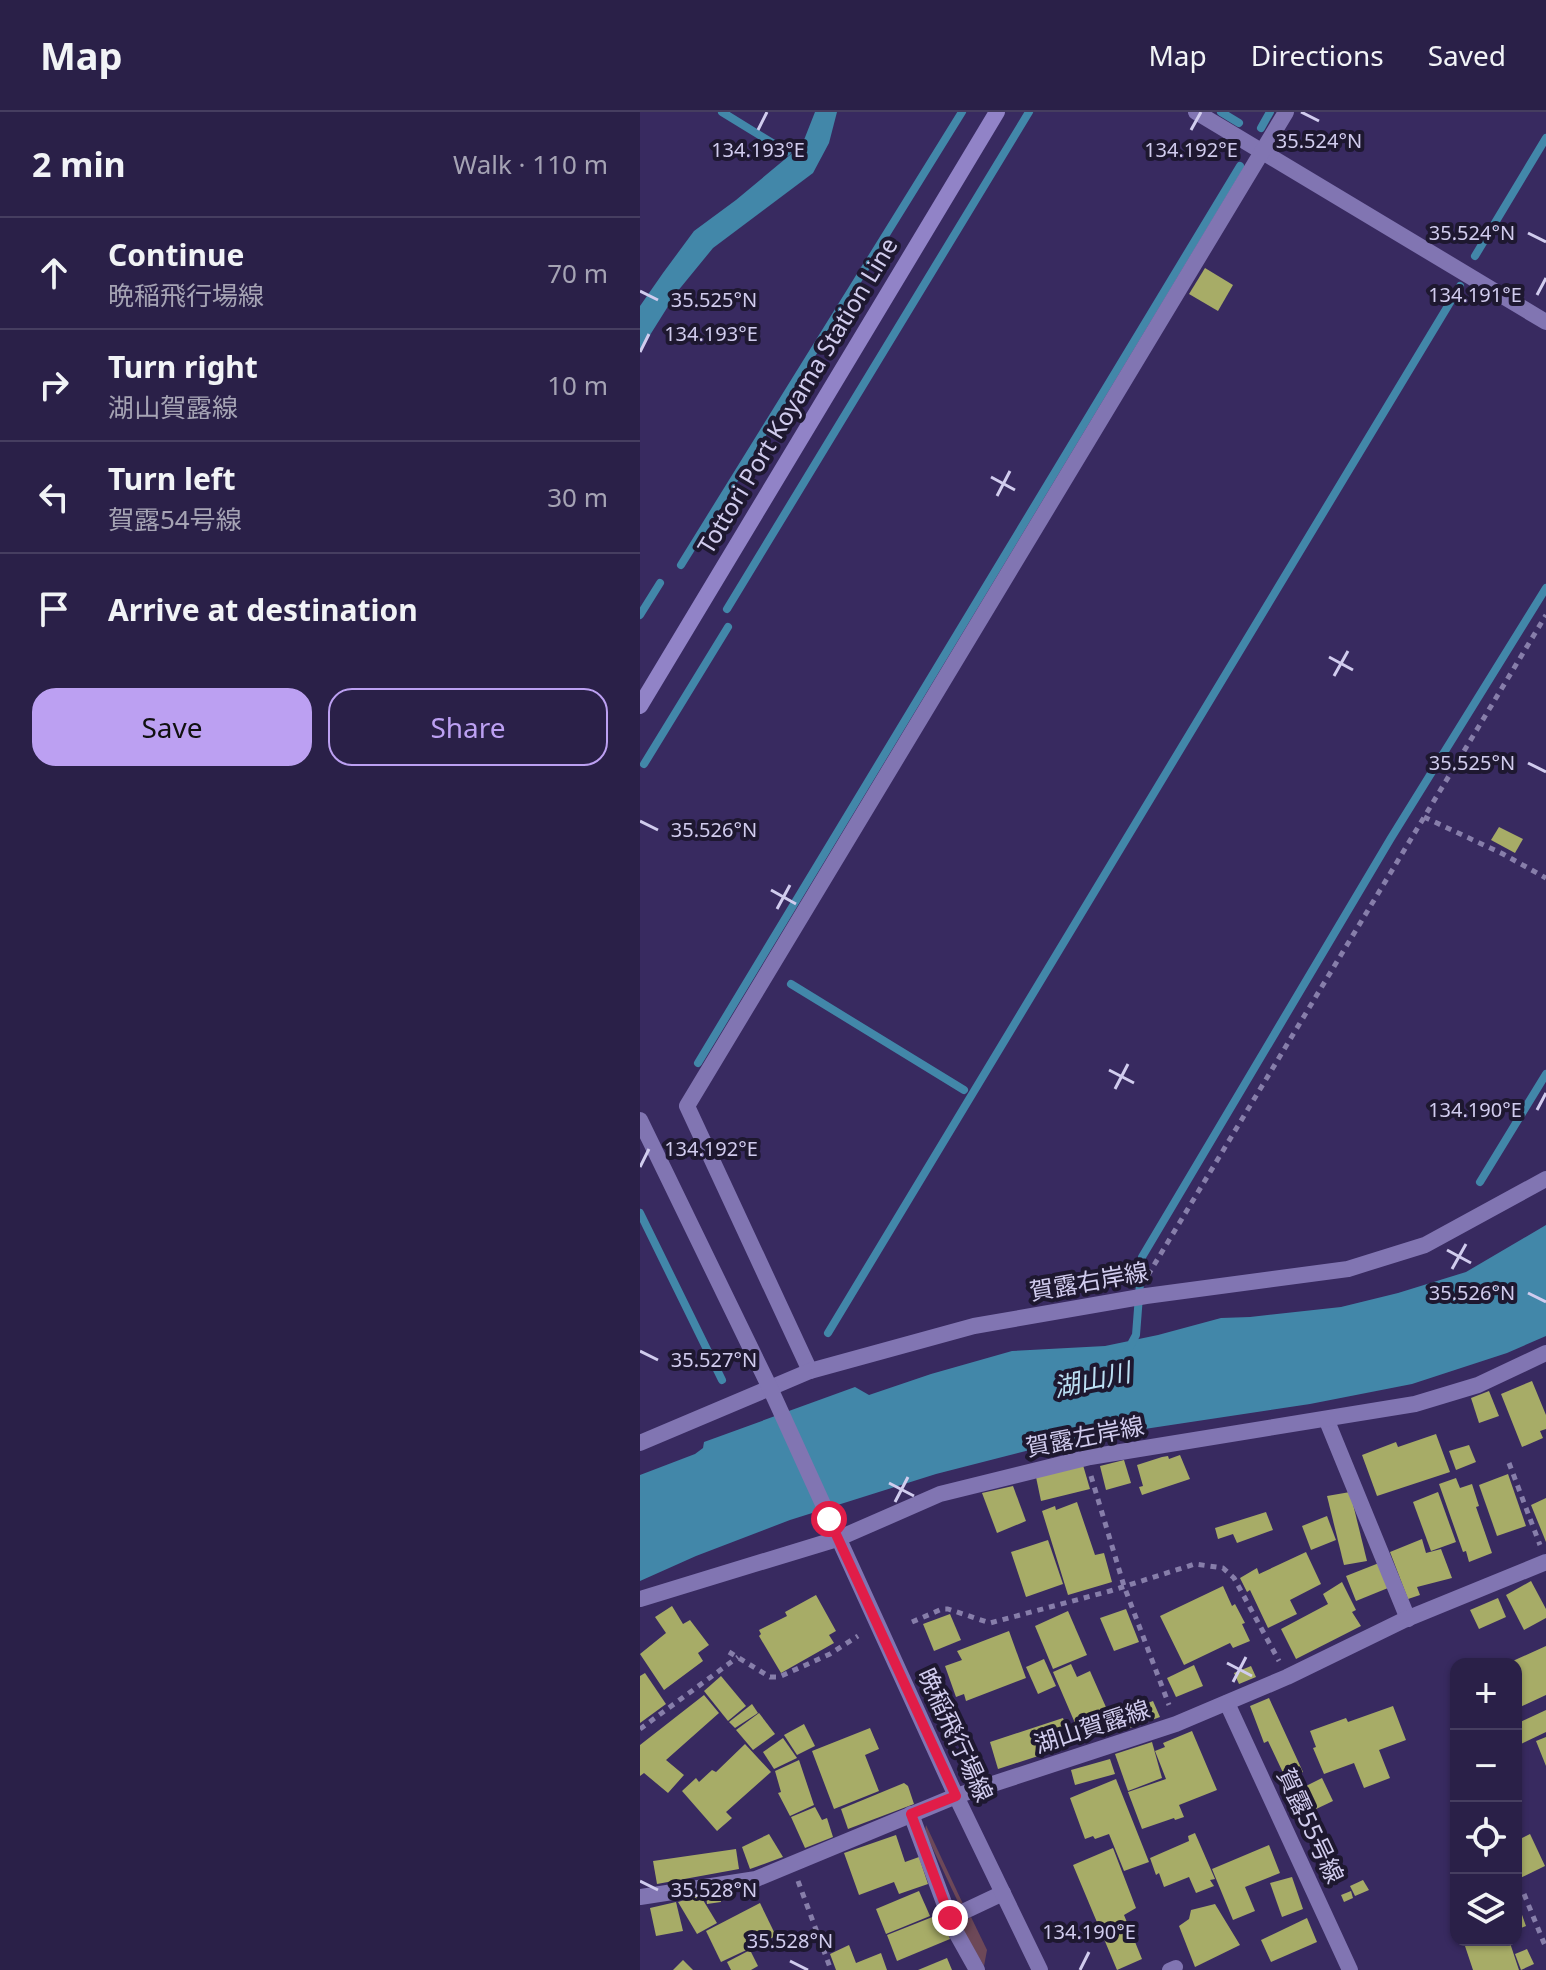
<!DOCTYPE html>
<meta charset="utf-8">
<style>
:root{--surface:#2a2048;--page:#32284f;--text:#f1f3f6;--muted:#a5a3b4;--line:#463e60;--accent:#bca0f2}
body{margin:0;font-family:"Noto Sans","Noto Sans JP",sans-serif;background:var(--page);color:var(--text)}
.controls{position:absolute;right:24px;bottom:24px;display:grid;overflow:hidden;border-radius:16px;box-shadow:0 2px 6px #0004}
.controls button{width:72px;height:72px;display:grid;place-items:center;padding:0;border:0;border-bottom:2px solid var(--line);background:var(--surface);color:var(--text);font:40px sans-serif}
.stop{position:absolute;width:24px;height:24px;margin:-18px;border:6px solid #e11d48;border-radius:50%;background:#fff}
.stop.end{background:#e11d48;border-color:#fff;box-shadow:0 2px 8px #0008}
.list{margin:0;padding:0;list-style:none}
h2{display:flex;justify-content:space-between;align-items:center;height:104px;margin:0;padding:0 32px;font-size:34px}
h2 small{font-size:26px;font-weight:400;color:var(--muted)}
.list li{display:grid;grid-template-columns:52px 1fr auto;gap:24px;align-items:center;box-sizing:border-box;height:112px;padding:0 32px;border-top:2px solid var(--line)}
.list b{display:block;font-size:30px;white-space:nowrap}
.list p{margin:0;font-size:26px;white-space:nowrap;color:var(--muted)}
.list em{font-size:26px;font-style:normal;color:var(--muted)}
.actions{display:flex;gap:16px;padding:24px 32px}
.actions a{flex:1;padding:18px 0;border:2px solid var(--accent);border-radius:24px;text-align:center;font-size:28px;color:var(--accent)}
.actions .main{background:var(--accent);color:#111}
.icon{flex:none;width:44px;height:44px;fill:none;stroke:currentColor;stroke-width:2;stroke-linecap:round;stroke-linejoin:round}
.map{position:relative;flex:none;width:906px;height:1858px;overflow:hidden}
header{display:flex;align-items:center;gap:48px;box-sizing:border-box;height:112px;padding:0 40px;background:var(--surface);border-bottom:2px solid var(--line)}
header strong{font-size:38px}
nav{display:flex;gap:44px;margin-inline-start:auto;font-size:28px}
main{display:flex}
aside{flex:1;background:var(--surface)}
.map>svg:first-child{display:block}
.green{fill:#6d4858}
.water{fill:#4287a9}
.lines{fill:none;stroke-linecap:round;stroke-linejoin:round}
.stream{stroke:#4287a9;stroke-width:8}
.building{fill:#a7ac67}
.path{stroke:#877eaa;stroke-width:5;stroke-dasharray:6 6;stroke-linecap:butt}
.service{stroke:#8175b2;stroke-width:14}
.minor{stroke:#8175b2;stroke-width:16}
.tertiary{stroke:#8175b2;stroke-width:16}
.secondary{stroke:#9183c7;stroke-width:16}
.route{stroke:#e11d48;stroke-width:10}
.ticks{fill:none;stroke:#d1ccee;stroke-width:3}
.labels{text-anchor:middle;stroke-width:8;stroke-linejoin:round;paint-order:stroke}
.street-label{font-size:24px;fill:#d1ccee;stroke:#1e1830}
.water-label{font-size:26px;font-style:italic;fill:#bce0f4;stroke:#1e1830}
.ticks-label{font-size:20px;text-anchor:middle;fill:#d1ccee;stroke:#1e1830;stroke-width:8;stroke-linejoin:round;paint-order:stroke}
</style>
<header>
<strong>Map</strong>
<nav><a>Map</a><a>Directions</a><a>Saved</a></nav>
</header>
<main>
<aside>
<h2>2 min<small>Walk · 110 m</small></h2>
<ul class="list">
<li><svg class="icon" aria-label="ahead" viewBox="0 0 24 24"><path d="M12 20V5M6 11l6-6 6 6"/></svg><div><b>Continue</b><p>晩稲飛行場線</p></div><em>70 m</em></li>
<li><svg class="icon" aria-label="right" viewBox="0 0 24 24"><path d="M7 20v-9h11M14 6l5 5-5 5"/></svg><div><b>Turn right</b><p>湖山賀露線</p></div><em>10 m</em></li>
<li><svg class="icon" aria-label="left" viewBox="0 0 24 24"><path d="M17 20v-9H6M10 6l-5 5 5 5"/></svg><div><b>Turn left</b><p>賀露54号線</p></div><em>30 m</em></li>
<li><svg class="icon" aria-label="arrive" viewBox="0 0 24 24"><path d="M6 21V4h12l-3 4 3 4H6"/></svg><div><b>Arrive at destination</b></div></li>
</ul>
<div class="actions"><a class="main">Save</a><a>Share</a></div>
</aside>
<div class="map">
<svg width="906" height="1858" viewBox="0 0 906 1858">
<rect width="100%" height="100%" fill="#382a60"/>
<g class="green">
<polygon points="286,1713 323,1792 318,1790 285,1720"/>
<polygon points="331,1805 347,1838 344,1854 319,1812"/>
</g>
<g class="water">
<polygon points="175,0 197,0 189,31 173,61 73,136 37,180 0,239 0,194 23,161 54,119 96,88 162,33"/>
<polygon points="906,1113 906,1224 867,1241 772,1272 670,1292 425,1329 296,1362 150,1408 56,1444 0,1469 0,1363 55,1342 63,1336 64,1330 215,1275 229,1283 291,1262 372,1239 465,1234 518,1223 581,1206 610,1205 701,1195 758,1181 826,1160"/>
</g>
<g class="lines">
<g class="stream">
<polyline points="82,0 147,40"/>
<polyline points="581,0 599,11"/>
<polyline points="621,16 630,0"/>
<polyline points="835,144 906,26"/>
<polyline points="41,453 322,0"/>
<polyline points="87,497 389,0"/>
<polyline points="0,503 20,471"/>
<polyline points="4,652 88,515"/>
<polyline points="151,872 324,978"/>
<polyline points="58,951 600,54"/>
<polyline points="840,1070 906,962"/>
<polyline points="0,1101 82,1268"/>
<polyline points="188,1221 820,174"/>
<polyline points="489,1236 496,1223 502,1145 751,726 906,476"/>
</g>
</g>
<g class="building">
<polygon points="565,156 593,173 578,199 549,182"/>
<polygon points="859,715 883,727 875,741 851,728"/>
<polygon points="892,1269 906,1303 906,1317 900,1319 903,1326 882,1335 861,1282"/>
<polygon points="849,1279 859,1304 839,1311 831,1286"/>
<polygon points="796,1322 810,1360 737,1384 722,1343 756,1330 758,1335"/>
<polygon points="829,1333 836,1350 816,1358 809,1339"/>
<polygon points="540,1343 550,1367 502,1383 499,1375 503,1374 497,1353 522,1345 528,1344 529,1347"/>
<polygon points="484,1348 491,1371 466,1378 460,1354"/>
<polygon points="443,1353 450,1377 401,1389 396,1365"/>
<polygon points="868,1362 886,1414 857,1424 839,1373"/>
<polygon points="816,1366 820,1376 832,1372 839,1394 836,1395 852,1441 829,1450 826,1439 823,1440 799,1372"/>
<polygon points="373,1374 386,1409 357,1421 342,1381"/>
<polygon points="710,1380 727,1449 704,1453 687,1384"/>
<polygon points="798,1380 816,1430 791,1439 773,1390"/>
<polygon points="906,1386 906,1430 891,1393"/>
<polygon points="437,1390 455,1443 464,1441 472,1470 428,1483 402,1399 415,1394 416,1398"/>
<polygon points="626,1400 633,1418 597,1431 593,1422 578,1427 575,1416"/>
<polygon points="687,1404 696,1428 671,1438 662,1414"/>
<polygon points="782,1427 786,1441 801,1437 812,1466 777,1475 780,1483 768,1487 750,1440"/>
<polygon points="408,1428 423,1472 386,1485 371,1440"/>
<polygon points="666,1440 681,1472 650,1488 657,1502 628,1516 610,1478 607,1480 600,1466 617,1456 619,1462"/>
<polygon points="739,1451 748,1476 716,1489 706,1464"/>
<polygon points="891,1469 906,1497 906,1506 884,1518 866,1483"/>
<polygon points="702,1470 716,1498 712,1500 721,1514 656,1547 641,1517 688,1492 683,1482"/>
<polygon points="583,1474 592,1494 595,1492 605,1511 602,1512 610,1529 593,1536 590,1531 544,1553 520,1504"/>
<polygon points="176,1483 196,1519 189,1523 194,1531 141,1561 119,1524 121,1522 119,1518 147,1504 145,1500"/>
<polygon points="858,1486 866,1505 839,1517 830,1498"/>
<polygon points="32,1494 43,1512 50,1508 69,1533 58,1541 63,1549 24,1578 0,1542 26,1521 15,1505"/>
<polygon points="486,1497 499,1530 474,1539 460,1506"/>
<polygon points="428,1499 447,1543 413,1557 395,1514"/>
<polygon points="310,1502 321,1528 294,1539 283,1512"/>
<polygon points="369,1519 386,1566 326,1589 324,1582 316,1585 305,1554 322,1548 317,1539"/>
<polygon points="906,1534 906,1583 876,1597 876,1552 866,1552"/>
<polygon points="404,1547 416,1574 398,1582 386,1555"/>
<polygon points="431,1552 437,1565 450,1559 473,1611 441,1625 413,1560"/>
<polygon points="554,1553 563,1574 536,1585 527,1566"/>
<polygon points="611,1554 616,1565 599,1572 594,1561"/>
<polygon points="5,1561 26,1592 0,1611 0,1564"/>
<polygon points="81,1564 106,1594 88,1609 64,1579"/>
<polygon points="64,1583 79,1601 26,1648 44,1663 28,1681 4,1661 0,1664 0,1633"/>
<polygon points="629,1586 663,1660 646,1667 628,1629 624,1631 610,1594"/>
<polygon points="513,1589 520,1605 487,1617 480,1601"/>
<polygon points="112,1592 118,1601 95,1616 89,1610"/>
<polygon points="753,1594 766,1628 739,1638 750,1666 724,1676 714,1651 684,1662 673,1636 676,1635 670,1619 706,1606 708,1610"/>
<polygon points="906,1598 906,1620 881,1632 876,1612"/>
<polygon points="119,1601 135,1622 113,1638 96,1618"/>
<polygon points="423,1606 432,1633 358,1657 350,1630"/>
<polygon points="164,1612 175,1634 157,1643 144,1623"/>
<polygon points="230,1616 239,1637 225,1643 239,1679 194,1697 172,1639"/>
<polygon points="552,1619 577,1678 539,1693 544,1705 535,1708 534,1706 502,1717 488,1680 526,1667 515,1639 525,1635 523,1631"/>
<polygon points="906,1625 906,1654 896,1629"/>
<polygon points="143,1626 157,1646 134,1657 123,1640"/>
<polygon points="512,1630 522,1666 488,1679 475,1642"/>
<polygon points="105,1632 131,1660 86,1700 92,1706 77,1719 42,1679 56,1666 59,1670 72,1658 76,1660"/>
<polygon points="470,1647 475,1662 435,1673 431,1658"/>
<polygon points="159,1648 174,1693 150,1704 138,1681 141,1680 135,1659"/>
<polygon points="682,1666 693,1689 655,1707 644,1685"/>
<polygon points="476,1667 509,1750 484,1759 469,1722 455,1727 453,1724 445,1727 430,1686"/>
<polygon points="264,1671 268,1674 274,1692 208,1717 201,1697"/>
<polygon points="175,1695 182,1708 187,1706 193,1725 165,1736 151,1705"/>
<polygon points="555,1721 575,1767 570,1768 574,1774 556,1781 549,1765 524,1775 519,1761 516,1763 510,1746 549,1729 548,1724"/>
<polygon points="129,1722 143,1745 110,1757 102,1735"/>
<polygon points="890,1722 905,1754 876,1768 876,1729"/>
<polygon points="256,1723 265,1750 279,1745 288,1772 259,1782 254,1770 219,1783 204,1741"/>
<polygon points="629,1733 640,1761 605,1775 615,1799 593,1808 572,1757"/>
<polygon points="473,1736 496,1796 484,1803 502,1847 477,1858 433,1753"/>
<polygon points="96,1737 99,1757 17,1772 13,1749"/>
<polygon points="652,1765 663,1797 642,1805 630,1771"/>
<polygon points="723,1768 729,1778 715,1784 710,1774"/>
<polygon points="279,1779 290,1804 246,1822 236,1797"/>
<polygon points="711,1779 713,1786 704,1790 701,1783"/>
<polygon points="80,1780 81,1790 67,1792 66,1782"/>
<polygon points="60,1783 77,1811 57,1822 38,1790"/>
<polygon points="36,1790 43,1819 16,1824 10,1796"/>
<polygon points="120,1791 136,1824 81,1850 66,1819"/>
<polygon points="575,1792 600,1833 555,1855 539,1814 549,1807 551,1798"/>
<polygon points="881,1800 886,1814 876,1818 876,1802"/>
<polygon points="300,1802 310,1827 257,1849 247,1823"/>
<polygon points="667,1806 677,1830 631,1850 621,1828"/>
<polygon points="823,1828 869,1828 879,1858 833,1858"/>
<polygon points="209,1833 216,1851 241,1841 247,1858 196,1858 190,1842"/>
<polygon points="887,1837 894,1852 881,1858 875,1842"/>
<polygon points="110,1838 118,1854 111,1858 91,1858 87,1850"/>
<polygon points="307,1846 312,1858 278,1858"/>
<polygon points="43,1848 53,1858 33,1858"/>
</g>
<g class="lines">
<g class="path">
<polyline points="784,705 863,742 906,766"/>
<polyline points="508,1163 906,503"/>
<polyline points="869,1351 900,1433"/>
<polyline points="451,1364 484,1474 529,1593"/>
<polyline points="272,1510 302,1497 308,1497 350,1511 470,1479 555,1452 583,1456 594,1466 639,1549"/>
<polyline points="89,1540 130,1565 139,1565 190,1542 218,1524"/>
<polyline points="0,1617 98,1545"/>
<polyline points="158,1769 191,1858"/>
<polyline points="884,1782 906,1836"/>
</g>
<polyline class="service" points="529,1858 536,1855"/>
<g class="minor">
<polyline points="556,0 906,210"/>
<polyline points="170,1259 47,994 646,0"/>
<polyline points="687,1309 768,1507"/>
<polyline points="0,1331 170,1259 334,1214 506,1184 708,1157 785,1133 906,1067"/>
<polyline points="0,1487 197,1427 300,1382 450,1345 775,1292 838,1273 906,1241"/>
<polyline points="587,1591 710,1858"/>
<polyline points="271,1702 313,1815 337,1858"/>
<polyline points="0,1785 116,1767 316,1684 536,1612 647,1565 764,1508 906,1450"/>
<polyline points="310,1806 363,1781"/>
</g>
<polyline class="tertiary" points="0,1008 130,1276 316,1684 400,1858"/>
<polyline class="secondary" points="0,594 357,0"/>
</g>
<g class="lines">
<polyline class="route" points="189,1407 316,1684 271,1702 310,1806"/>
</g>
<path class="ticks" d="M661 0 679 9M118 18 127 0M551 18 561 0M888 121 906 130M0 179 18 188M897 183 906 166M0 240 9 222M351 365 375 378M357 384 370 359M689 545 713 558M694 564 708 539M888 651 906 660M0 709 18 718M131 778 156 792M137 797 150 773M469 958 494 971M475 977 488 952M897 998 906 981M0 1055 9 1037M807 1138 831 1151M812 1157 826 1132M888 1181 906 1190M0 1239 18 1248M249 1371 274 1384M255 1390 268 1365M587 1551 612 1564M593 1570 606 1545M0 1769 18 1778M150 1849 168 1858M440 1858 449 1840"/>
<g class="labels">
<g class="street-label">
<text transform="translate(158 284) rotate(-59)" y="8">Tottori Port Koyama Station Line</text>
<text transform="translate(449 1170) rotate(-10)" y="8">賀露右岸線</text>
<text transform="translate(445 1325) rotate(-11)" y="8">賀露左岸線</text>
<text transform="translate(452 1615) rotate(-18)" y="8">湖山賀露線</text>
<text transform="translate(315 1623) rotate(65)" y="8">晩稲飛行場線</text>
<text transform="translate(670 1714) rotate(65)" y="8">賀露55号線</text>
</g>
<g class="water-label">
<text transform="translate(452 1268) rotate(-12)" y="9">湖山川</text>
</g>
</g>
<g class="ticks-label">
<text x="679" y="36">35.524°N</text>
<text x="118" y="45">134.193°E</text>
<text x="551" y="45">134.192°E</text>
<text x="832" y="128">35.524°N</text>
<text x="835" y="190">134.191°E</text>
<text x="74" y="195">35.525°N</text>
<text x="71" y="229">134.193°E</text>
<text x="832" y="658">35.525°N</text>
<text x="74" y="725">35.526°N</text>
<text x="835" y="1005">134.190°E</text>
<text x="71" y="1044">134.192°E</text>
<text x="832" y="1188">35.526°N</text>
<text x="74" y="1255">35.527°N</text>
<text x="74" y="1785">35.528°N</text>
<text x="449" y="1827">134.190°E</text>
<text x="150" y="1836">35.528°N</text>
</g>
</svg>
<div class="controls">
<button>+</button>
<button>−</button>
<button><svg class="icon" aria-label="locate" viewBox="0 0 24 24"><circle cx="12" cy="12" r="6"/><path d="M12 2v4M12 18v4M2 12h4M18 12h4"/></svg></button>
<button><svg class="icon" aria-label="layers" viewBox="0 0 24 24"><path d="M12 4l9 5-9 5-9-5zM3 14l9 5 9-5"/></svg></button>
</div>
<div class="stop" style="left:189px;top:1407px"></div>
<div class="stop end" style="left:310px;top:1806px"></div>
</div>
</main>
